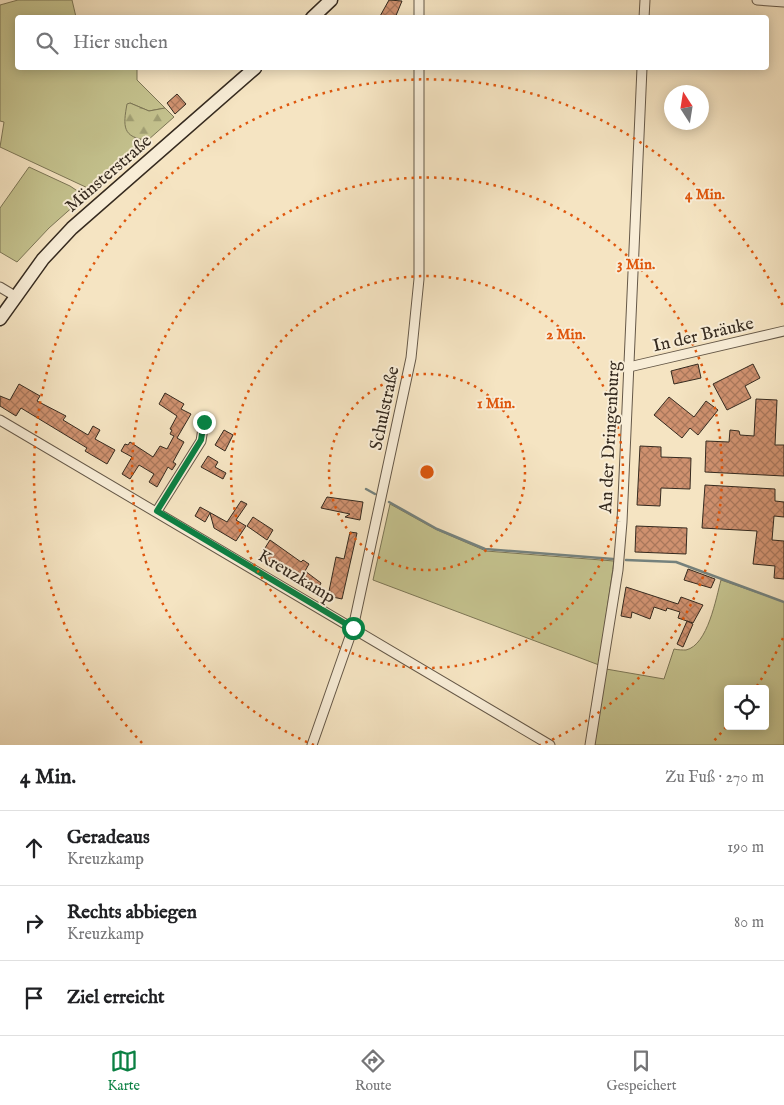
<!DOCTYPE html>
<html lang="de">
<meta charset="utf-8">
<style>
:root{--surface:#fff;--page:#f6f6f6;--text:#202124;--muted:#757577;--line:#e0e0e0;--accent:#0b8043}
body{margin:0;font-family:"IM FELL English",serif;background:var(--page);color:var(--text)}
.controls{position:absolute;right:15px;bottom:15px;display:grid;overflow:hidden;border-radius:5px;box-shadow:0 2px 12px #0003}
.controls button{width:45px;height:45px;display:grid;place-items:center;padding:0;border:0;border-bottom:1px solid var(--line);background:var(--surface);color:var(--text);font:25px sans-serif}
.compass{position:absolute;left:664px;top:85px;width:45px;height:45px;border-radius:50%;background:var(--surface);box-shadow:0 2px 12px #0003;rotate:348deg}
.stop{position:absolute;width:15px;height:15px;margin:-11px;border:4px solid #0b8043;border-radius:50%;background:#fff}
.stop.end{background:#0b8043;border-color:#fff;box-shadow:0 1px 5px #0008}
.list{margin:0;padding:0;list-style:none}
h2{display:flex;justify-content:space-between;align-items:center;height:65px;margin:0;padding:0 20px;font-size:21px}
h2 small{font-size:16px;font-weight:400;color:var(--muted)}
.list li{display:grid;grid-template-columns:32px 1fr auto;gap:15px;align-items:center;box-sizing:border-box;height:75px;padding:0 20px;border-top:1px solid var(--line)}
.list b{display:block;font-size:19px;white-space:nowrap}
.list p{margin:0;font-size:16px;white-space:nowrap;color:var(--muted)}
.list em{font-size:16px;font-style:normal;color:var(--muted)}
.icon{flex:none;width:28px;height:28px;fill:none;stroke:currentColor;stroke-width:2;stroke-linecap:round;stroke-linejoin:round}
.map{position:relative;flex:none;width:784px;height:745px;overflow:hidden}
.search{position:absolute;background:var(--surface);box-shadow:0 2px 12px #0003;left:15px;right:15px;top:15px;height:55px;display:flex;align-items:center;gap:12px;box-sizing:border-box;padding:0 18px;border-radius:5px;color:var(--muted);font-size:19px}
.sheet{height:290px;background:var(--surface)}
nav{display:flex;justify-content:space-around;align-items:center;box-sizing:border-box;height:70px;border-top:1px solid var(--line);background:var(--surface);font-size:14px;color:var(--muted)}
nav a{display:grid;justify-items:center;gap:2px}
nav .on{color:var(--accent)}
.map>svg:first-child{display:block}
.green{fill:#c4c28e;stroke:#7c7656;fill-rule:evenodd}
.forest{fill:url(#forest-firs);stroke:#7c7656}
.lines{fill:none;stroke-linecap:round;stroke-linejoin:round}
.stream{stroke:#75827e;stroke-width:2.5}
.building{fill:url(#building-cross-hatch);stroke:#352a1f}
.street-casing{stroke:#655848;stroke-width:11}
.secondary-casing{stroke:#352a1f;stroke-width:15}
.street{stroke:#f8edd7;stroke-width:9}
.secondary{stroke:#f8edd7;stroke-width:12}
.route{stroke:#0b8043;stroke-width:6}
.ring{fill:none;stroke:#df570d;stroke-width:2.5;stroke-dasharray:2.5 5}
.labels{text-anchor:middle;stroke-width:4;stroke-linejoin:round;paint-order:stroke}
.street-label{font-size:18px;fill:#352a1f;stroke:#f8edd7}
.centre{fill:#df570d;stroke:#f8edd7;stroke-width:2.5}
.ring-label{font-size:15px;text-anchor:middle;font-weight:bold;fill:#df570d;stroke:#f8edd7;stroke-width:4;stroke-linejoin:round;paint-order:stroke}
</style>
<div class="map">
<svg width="784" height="745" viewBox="0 0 784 745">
<defs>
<pattern id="forest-firs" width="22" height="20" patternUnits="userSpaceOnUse" patternTransform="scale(1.25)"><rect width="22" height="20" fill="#c4c28e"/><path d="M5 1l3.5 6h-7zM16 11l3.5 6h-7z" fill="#a09e73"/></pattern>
<pattern id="building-cross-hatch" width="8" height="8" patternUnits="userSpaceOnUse" patternTransform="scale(1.25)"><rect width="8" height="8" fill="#cf916f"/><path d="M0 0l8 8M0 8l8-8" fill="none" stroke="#a9775b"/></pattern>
</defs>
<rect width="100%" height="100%" fill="#f5e4c2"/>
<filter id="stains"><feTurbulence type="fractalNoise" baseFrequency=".004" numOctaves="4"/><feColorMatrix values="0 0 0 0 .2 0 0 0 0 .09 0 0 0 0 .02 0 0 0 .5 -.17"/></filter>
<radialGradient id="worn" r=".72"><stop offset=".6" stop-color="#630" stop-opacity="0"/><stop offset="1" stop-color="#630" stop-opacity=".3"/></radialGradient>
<g class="green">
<polygon points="18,0 72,0 76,17 18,18 18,68 137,68 137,80 165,108 149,111 130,103 135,139 148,140 92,190 0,147 4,122 0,121 0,5"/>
<polygon points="29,167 70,186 85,196 49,228 17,262 0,252 0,208"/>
<polygon points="390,504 435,529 486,551 614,561 599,665 373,580"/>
<path d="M721 580 784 602V745H594L606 669 664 679 674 649C678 650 683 650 686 650 708 645 716 598 721 580ZM728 689H765V726H728Z"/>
</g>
<path class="forest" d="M130 103 149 111 165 108 174 117 148 140C122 138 123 126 127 104Z"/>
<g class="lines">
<g class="stream">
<polyline points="366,489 375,494"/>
<polyline points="389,502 437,529 485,549 613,559"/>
<polyline points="626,560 676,562 784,602"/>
</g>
</g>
<g class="building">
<polygon points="389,0 402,1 395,18 379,18"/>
<polygon points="177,94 186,104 175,114 167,103"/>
<polygon points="698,364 701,378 674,384 671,371"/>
<polygon points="753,364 760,378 745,386 751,398 727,410 713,384"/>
<polygon points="19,384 40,396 37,401 66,416 63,420 88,435 93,426 100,430 95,439 115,450 107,464 85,451 87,448 21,408 16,416 0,406 0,396 10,400"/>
<polygon points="165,393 184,404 181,409 191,414 177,438 184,442 173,462 176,464 172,470 168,467 157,487 149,482 154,474 139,465 130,479 122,474 132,457 121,451 125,444 128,445 130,442 153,457 160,446 167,449 174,436 170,434 172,430 170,429 177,416 159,404"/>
<polygon points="669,397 694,417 706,401 718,410 698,435 690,428 682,438 654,415"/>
<polygon points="756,399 777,400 775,445 784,445 784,476 705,472 706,441 729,442 730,430 739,431 740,435 754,436"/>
<polygon points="224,430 233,435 225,451 215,445"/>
<polygon points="640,446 661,447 661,457 691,458 690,489 661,488 660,506 637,505"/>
<polygon points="208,456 218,462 215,467 226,473 223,479 201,467"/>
<polygon points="705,485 775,489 775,501 784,502 784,517 774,516 772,540 784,541 784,579 774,578 775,566 753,564 757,531 702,528"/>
<polygon points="327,497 363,502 360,520 345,517 350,514 321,508"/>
<polygon points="241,501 247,504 236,520 246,526 236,541 214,528 210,513 205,522 195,516 200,507 227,522"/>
<polygon points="253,517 273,530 267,540 247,526"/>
<polygon points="636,526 687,528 686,554 635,552"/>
<polygon points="350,532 357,533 342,599 328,596 336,557 344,559"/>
<polygon points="270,540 301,562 303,560 309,564 305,571 321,583 318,589 260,556"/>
<polygon points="688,569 715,579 711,588 684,580"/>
<polygon points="626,587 678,604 681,597 703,605 693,623 678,618 680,612 667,608 666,611 654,607 650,619 632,612 631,618 621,616"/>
<polygon points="687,621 693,624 683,647 677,644"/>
</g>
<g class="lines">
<defs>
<g id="street">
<polyline points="419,0 419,18"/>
<polyline points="757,0 784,2"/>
<polyline points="644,18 645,0"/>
<polyline points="0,287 15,296"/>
<polyline points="629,367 784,331"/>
<polyline points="0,420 550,745"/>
<polyline points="157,511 201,441 204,422"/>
<polyline points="312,745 353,628 411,358 419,279 419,68"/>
<polyline points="590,745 618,570 622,522 642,68"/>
</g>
<g id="secondary">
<polyline points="312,18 331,0"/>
<polyline points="0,319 43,259 72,228 255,68"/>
</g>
</defs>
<use href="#street" class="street-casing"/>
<use href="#secondary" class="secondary-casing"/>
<use href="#street" class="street"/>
<use href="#secondary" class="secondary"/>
</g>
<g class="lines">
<polyline class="route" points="204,422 201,440 157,511 353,628"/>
</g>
<g class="ring">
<circle cx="427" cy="472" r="98"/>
<circle cx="427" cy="472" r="196"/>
<path d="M314 745A295 295 0 1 1 540 745"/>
<path d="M783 638A393 393 0 0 1 757 686M726 727A393 393 0 0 1 712 743M142 743A393 393 0 1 1 783 306"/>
</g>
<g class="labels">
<g class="street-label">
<text transform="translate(108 173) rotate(-41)" y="6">Münsterstraße</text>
<text transform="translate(703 334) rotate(-13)" y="6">In der Bräuke</text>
<text transform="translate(384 408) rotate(-78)" y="6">Schulstraße</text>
<text transform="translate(609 437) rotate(-87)" y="6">An der Dringenburg</text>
<text transform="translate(297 576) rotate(31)" y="6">Kreuzkamp</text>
</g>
</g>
<circle cx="427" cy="472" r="8" class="centre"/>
<g class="ring-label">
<text x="705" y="199">4 Min.</text>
<text x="636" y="269">3 Min.</text>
<text x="566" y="339">2 Min.</text>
<text x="496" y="408">1 Min.</text>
</g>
<rect width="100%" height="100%" filter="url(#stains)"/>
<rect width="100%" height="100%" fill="url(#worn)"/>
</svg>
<div class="controls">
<button><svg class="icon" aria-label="locate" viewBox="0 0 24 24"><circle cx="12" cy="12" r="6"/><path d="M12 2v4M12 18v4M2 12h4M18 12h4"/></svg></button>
</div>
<svg class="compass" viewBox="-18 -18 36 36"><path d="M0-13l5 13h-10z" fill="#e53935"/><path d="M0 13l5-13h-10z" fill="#757577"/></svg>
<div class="stop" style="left:353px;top:628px"></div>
<div class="stop end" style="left:204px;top:422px"></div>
<div class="search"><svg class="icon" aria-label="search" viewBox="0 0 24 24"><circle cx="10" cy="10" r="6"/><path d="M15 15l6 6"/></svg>Hier suchen</div>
</div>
<section class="sheet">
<h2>4 Min.<small>Zu Fuß · 270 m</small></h2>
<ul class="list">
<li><svg class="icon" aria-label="ahead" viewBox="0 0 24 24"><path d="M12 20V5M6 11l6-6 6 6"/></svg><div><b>Geradeaus</b><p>Kreuzkamp</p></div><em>190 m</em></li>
<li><svg class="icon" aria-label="right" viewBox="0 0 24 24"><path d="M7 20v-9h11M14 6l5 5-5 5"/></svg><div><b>Rechts abbiegen</b><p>Kreuzkamp</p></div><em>80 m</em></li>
<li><svg class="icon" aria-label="arrive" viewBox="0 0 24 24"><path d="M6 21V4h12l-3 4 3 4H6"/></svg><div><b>Ziel erreicht</b></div></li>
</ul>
</section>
<nav>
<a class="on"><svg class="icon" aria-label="map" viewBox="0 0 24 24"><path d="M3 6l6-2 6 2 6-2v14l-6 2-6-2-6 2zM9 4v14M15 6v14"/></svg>Karte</a>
<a><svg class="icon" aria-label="directions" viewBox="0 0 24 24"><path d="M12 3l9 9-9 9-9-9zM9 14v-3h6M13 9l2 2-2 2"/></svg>Route</a>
<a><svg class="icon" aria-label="saved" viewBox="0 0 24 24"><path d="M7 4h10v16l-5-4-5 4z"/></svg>Gespeichert</a>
</nav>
